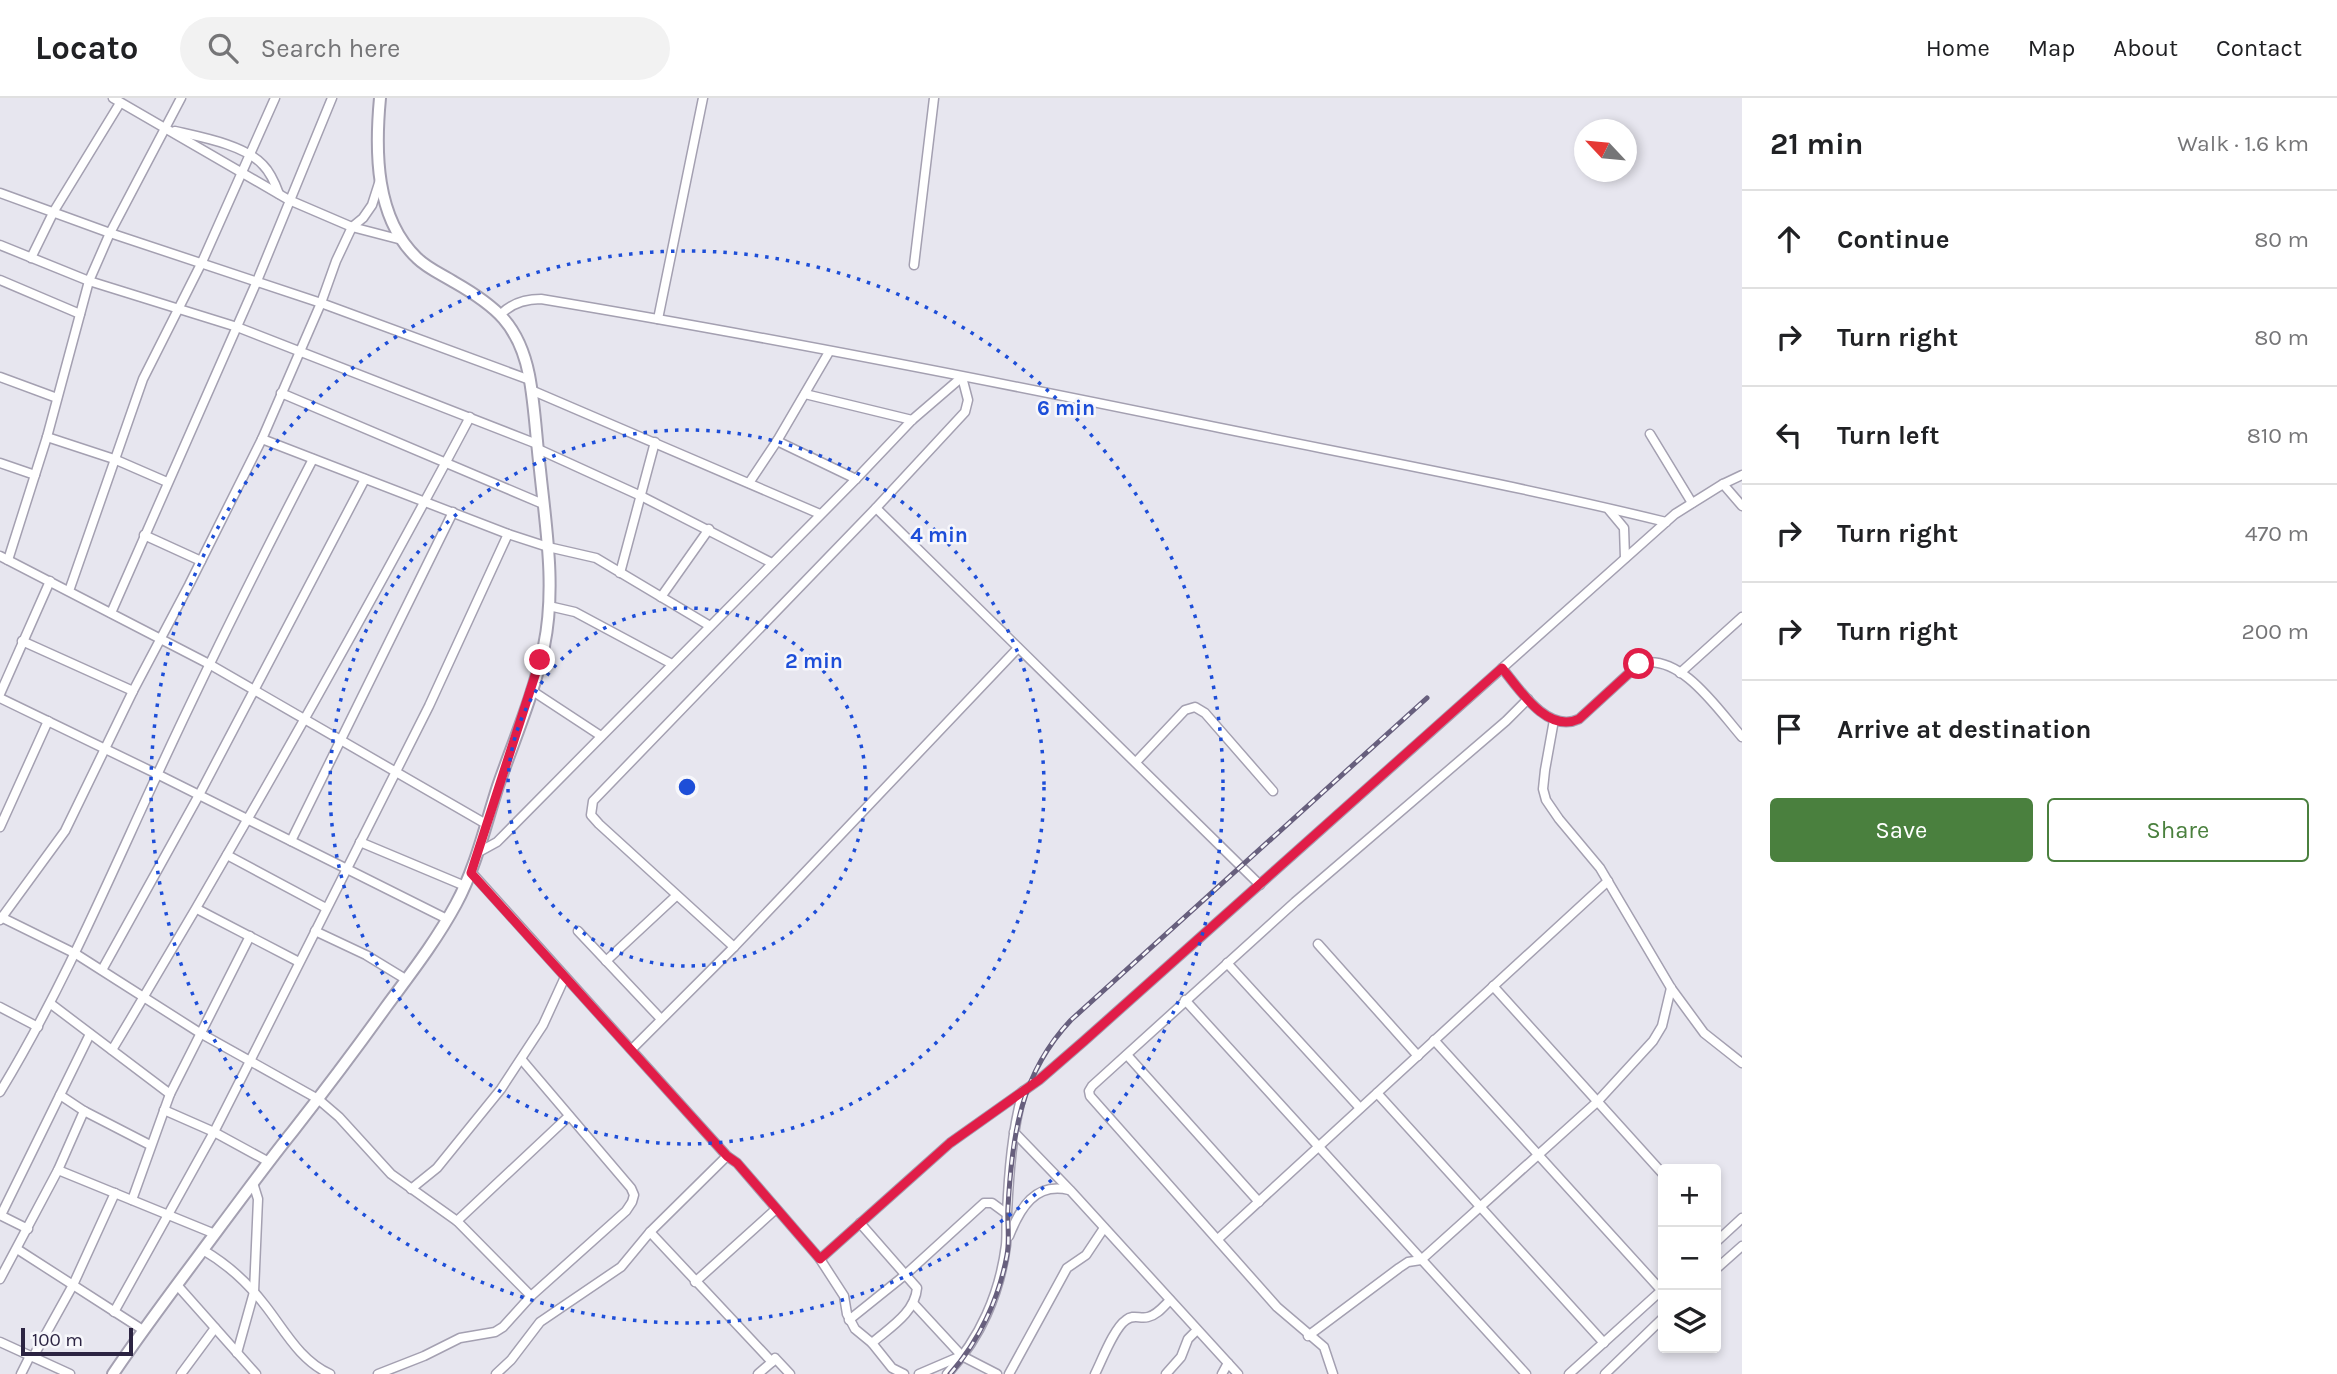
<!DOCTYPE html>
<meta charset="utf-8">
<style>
:root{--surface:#fff;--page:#f2f2f2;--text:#202124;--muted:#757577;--line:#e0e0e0;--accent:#4a803e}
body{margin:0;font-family:Karla,sans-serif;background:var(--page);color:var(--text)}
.controls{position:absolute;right:21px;bottom:21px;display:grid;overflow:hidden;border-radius:7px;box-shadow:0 4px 10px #0003}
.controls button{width:63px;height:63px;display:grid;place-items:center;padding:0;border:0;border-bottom:2px solid var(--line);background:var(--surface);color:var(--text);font:35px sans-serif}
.compass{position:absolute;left:1574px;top:21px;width:63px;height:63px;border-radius:50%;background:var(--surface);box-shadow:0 4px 10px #0003;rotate:296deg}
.scale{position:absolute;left:21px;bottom:18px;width:112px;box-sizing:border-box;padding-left:7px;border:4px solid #2c2442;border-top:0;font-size:19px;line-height:24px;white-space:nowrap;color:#2c2442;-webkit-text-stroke:5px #f7f7fb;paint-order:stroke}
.stop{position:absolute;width:21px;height:21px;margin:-16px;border:5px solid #e11d48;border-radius:50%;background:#fff}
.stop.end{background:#e11d48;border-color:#fff;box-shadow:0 2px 7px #0008}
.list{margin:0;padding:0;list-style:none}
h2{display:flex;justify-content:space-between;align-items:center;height:91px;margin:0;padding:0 28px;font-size:30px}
h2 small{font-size:23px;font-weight:400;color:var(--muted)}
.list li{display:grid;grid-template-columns:46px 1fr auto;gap:21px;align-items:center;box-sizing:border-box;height:98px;padding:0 28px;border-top:2px solid var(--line)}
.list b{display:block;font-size:26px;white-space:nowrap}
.list em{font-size:23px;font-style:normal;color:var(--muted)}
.actions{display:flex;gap:14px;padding:21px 28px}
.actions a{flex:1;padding:16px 0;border:2px solid var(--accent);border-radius:7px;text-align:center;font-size:24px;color:var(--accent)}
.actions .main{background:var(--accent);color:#fff}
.icon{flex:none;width:38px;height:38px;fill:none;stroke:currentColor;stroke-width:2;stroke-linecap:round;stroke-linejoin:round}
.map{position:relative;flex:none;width:1742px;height:1276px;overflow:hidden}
header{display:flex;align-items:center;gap:42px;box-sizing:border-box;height:98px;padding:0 35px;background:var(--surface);border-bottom:2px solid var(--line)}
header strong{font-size:33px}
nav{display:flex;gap:38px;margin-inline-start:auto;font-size:24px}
.search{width:490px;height:63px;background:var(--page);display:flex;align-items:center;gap:18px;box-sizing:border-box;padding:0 24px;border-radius:38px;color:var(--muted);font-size:26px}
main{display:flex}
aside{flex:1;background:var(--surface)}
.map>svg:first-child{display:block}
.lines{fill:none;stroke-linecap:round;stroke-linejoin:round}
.minor-casing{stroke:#a4a0b1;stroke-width:11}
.tertiary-casing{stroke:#a4a0b1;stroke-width:14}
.minor{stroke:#fff;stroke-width:8}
.tertiary{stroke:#fff;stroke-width:10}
.rail-casing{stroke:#675f7d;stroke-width:5}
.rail{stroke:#f7f7fb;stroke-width:2.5;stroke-dasharray:8;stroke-linecap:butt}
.route{stroke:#e11d48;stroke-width:9}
.ring{fill:none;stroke:#1d4ed8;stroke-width:3.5;stroke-dasharray:3.5 7}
.centre{fill:#1d4ed8;stroke:#f7f7fb;stroke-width:3.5}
.ring-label{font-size:21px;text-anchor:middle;font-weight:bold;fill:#1d4ed8;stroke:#f7f7fb;stroke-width:5;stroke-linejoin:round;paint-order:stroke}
</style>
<header>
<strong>Locato</strong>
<div class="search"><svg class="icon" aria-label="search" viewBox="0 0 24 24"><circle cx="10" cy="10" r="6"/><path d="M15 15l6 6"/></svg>Search here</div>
<nav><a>Home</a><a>Map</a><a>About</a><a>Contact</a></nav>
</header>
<main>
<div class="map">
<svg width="1742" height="1276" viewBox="0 0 1742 1276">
<rect width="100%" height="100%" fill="#e7e6ef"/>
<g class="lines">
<defs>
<g id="minor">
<polyline points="113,0 289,102 352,129 402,142"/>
<path d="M175 33C201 39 245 47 263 67 271 75 275 85 279 96"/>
<polyline points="0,95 110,135 321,205 530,282"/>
<polyline points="0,147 89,183 237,229 537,346"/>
<polyline points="31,160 54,113 120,5"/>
<polyline points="914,167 934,0"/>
<polyline points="0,182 80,216"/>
<path d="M501 216C512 205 526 201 541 201 757 237 972 279 1186 323 1346 356 1507 385 1666 424"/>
<polyline points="658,221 703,0"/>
<polyline points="0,279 57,300"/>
<polyline points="531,292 820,416"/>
<polyline points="281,295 543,406"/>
<polyline points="805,296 912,322"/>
<polyline points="1650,336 1692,405"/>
<polyline points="47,339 114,361 167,384"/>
<polyline points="262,341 508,436 548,449 596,460 710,528"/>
<polyline points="777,343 856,381"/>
<polyline points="538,351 641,398 772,465"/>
<polyline points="0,365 35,377"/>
<polyline points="749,385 777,343 829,254"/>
<polyline points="1723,386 1742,408"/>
<polyline points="876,410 1260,787"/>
<polyline points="1609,412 1624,430 1625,460"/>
<polyline points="144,437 201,463"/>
<polyline points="0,458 209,566 486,726"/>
<polyline points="8,462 47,339 89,183 110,135 181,0"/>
<polyline points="620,475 655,344"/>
<polyline points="69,493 143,281 202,164 275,0"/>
<polyline points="661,499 709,431"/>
<polyline points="549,508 575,514 672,566"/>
<polyline points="111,515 257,183 332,0"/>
<polyline points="22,543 133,593"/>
<path d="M1502 570C1519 591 1548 636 1579 621L1639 566C1680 553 1719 613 1742 639"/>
<polyline points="1680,575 1742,519"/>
<polyline points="531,592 601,638"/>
<polyline points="0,596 50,483"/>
<polyline points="0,600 157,676 447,821"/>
<polyline points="1554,622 1545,672 1543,691 1546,702 1559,721 1600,770 1671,890 1704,935 1742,965"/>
<polyline points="1136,664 1185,612 1195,609 1205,615 1273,693"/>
<polyline points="0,729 48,623"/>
<polyline points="291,743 453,414"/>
<polyline points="360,744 465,788"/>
<polyline points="477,755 497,744 856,381 912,322 962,279 968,302 965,314 876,410 593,703 591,717 599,726 734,849"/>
<polyline points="227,757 326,810"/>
<polyline points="471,774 727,1058 737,1065 820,1161 950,1045 1039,982 1084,943 1675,416 1723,386 1742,377"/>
<polyline points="197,811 299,864"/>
<polyline points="1,819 76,856 200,935 318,1001 339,1019 391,1076 457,1123 531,1198"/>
<polyline points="0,822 65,733 133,593 189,487 262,341 321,205 336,163 352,129 363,120 372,107 380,82"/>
<polyline points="315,833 366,857 407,882"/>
<polyline points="578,833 661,921"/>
<polyline points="1318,846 1418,958"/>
<polyline points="606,863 676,798"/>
<polyline points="1227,865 1360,1010"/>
<polyline points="102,872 199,697 365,381"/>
<polyline points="1493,888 1663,1076"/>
<polyline points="1185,902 1526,1276"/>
<polyline points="51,906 170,996"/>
<polyline points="0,909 38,929"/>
<polyline points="1434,942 1662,1193"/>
<polyline points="632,951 734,849 1018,550"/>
<path d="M112 952C237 744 356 533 470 319"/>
<polyline points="1127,957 1259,1104"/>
<path d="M0 994C62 892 108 783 158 675 207 569 259 465 313 361"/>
<polyline points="1377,995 1604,1245"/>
<polyline points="60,997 84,1013 150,1047"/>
<polyline points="164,1012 214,1034 269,1064"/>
<polyline points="1014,1034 1070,1092 1238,1276"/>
<polyline points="58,1072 215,1136"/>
<polyline points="411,1091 437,1070 501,991 543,927 565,879"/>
<polyline points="132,1102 170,996 250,838"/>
<polyline points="0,1117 28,1131"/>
<polyline points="1,1117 90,936"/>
<polyline points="457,1123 569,1018"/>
<path d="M860 1125 917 1190C915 1215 889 1230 872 1245"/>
<polyline points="650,1134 772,1264 775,1260 790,1276"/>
<path d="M1009 1138C1020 1110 1035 1084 1069 1092"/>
<polyline points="1218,1141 1608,783"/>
<polyline points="1716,1144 1742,1120"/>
<polyline points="17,1151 143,1232"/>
<path d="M203 1152C227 1166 247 1184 264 1206 284 1231 299 1262 330 1276"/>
<polyline points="820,1161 844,1198 847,1216 855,1231 872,1245 892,1270 904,1276"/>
<polyline points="1716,1171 1742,1148"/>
<polyline points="0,1181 58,1072 84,1013"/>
<polyline points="695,1184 776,1111"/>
<polyline points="177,1187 256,1276"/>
<polyline points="913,1205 962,1258 997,1276"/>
<polyline points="114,1214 214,1034 250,963 429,608 508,436"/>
<polyline points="849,1222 905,1177 984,1105 992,1105 1007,1116"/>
<polyline points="1308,1238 1399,1170 1408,1164 1421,1162 1597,1004 1653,943 1662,928 1671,890"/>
<polyline points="0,1244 70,1276"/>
<polyline points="237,1255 254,1194 258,1101 253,1085"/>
<polyline points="33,1259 73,1187 115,1095"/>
<polyline points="21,1276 30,1258"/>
<polyline points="181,1276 215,1230"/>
<polyline points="378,1276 424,1258 460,1240 495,1234 503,1229 531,1198 626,1113 632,1104 634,1097 631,1090 522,962"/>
<polyline points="496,1276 511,1262 540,1224 621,1169 650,1134 727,1058"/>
<polyline points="758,1276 772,1264"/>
<polyline points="919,1276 961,1258"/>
<path d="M947 1276C980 1241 1000 1195 1006 1147 1007 1136 1006 1126 1007 1115 1009 1074 1012 1033 1023 993"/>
<polyline points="1009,1276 1067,1170 1086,1157 1104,1130"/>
<path d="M1095 1276C1102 1262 1114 1230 1126 1222 1133 1216 1140 1221 1148 1219 1157 1217 1163 1209 1170 1202"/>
<polyline points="1166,1276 1181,1259 1188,1241 1197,1232"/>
<polyline points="1222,1276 1228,1265"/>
<polyline points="1333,1276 1324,1249 1277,1209 1090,998 1089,993 1092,988 1295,804 1506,623 1528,601"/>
<polyline points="1569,1276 1663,1191"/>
<polyline points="1605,1276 1663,1220"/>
</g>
<path id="tertiary" d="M113 1276C146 1227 182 1180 217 1133 242 1100 267 1065 293 1033 325 992 356 951 386 909 411 875 436 843 456 806 476 769 485 728 498 688 514 642 534 596 544 548 556 490 546 430 540 372 536 340 535 308 529 277 519 227 496 208 454 184 441 176 427 170 417 160 375 120 375 53 380 0"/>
</defs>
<use href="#minor" class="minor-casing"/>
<use href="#tertiary" class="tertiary-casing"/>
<use href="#minor" class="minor"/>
<use href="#tertiary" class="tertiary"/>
<defs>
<path id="rail" d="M950 1276C979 1243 999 1201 1007 1157 1010 1141 1007 1125 1008 1109 1012 1038 1020 976 1071 922L1427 600"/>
</defs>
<use href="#rail" class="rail-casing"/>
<use href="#rail" class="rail"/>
</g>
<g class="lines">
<path class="route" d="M540 562 471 775 727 1058 737 1065 820 1161 950 1045 1039 982 1084 943 1502 570C1519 591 1547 636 1579 621L1639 566"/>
</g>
<g class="ring">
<circle cx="687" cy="689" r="179"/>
<circle cx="687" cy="689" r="357"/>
<circle cx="687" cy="689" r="536"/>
</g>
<circle cx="687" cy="689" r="10" class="centre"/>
<g class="ring-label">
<text x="1066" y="317">6 min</text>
<text x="939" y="444">4 min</text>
<text x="814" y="570">2 min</text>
</g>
</svg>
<div class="controls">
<button>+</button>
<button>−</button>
<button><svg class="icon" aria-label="layers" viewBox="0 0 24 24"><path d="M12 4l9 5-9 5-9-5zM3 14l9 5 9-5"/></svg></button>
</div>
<svg class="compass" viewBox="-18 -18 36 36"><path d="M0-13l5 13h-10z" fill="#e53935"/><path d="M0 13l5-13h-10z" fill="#757577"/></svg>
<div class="scale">100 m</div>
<div class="stop" style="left:1639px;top:566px"></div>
<div class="stop end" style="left:540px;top:562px"></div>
</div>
<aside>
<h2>21 min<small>Walk · 1.6 km</small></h2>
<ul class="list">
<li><svg class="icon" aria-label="ahead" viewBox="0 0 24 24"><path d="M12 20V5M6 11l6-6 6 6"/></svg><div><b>Continue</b></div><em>80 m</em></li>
<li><svg class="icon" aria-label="right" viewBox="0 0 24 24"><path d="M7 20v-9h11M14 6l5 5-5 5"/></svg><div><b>Turn right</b></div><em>80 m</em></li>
<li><svg class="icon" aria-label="left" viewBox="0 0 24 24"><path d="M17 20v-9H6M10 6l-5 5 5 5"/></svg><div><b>Turn left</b></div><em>810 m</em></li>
<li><svg class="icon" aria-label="right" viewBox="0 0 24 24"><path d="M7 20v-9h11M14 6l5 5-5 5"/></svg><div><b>Turn right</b></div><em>470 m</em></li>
<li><svg class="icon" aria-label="right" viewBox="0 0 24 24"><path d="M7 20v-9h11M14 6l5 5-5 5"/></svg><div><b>Turn right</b></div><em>200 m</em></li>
<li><svg class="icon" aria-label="arrive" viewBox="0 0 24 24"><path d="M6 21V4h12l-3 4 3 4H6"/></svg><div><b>Arrive at destination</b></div></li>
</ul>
<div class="actions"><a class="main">Save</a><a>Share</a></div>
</aside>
</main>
